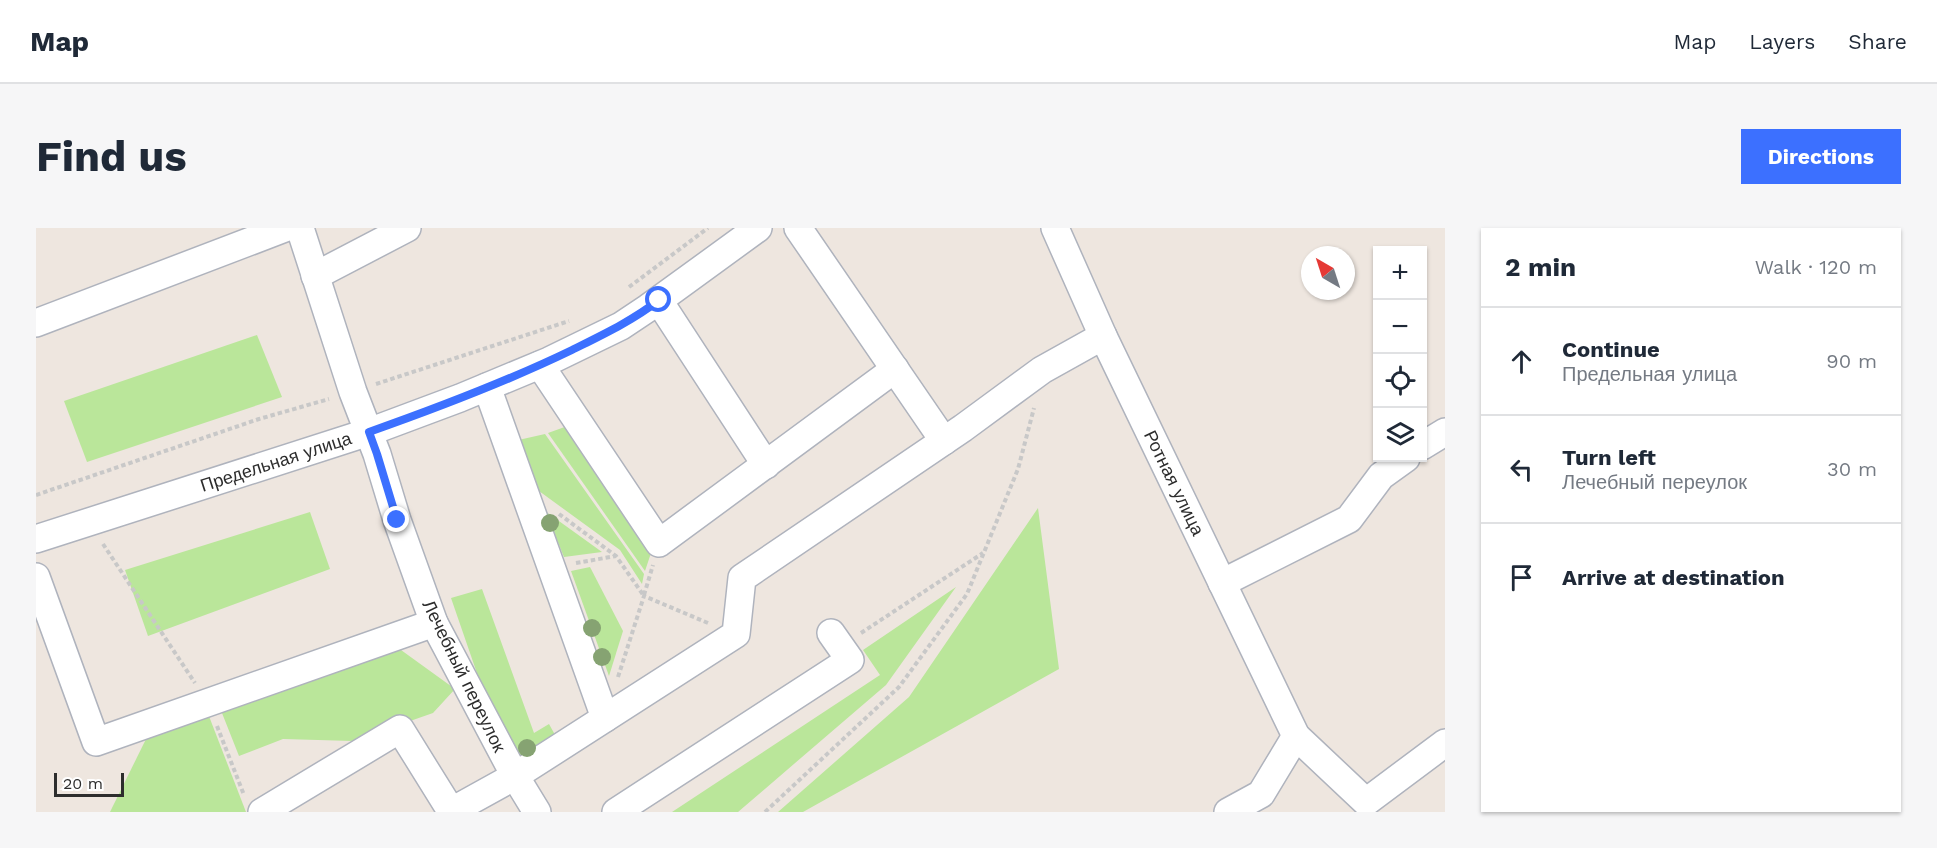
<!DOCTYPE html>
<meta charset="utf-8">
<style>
:root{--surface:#fff;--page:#f6f6f7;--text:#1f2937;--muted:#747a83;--line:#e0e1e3;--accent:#3c70ff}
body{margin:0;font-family:"Work Sans",sans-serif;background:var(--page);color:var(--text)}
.controls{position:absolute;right:18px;top:18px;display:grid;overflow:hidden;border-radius:0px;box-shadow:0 2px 4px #0004}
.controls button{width:54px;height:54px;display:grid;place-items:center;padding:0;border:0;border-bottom:2px solid var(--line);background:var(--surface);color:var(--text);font:30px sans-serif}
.compass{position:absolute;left:1265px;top:18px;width:54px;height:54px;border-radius:50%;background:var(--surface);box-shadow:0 2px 4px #0004;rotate:321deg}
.scale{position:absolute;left:18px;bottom:15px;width:70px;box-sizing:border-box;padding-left:6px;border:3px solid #2d2d2d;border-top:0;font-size:16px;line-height:21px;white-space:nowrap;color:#2d2d2d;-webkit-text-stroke:4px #fff;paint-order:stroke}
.stop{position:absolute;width:18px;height:18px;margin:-14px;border:4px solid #3c70ff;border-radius:50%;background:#fff}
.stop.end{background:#3c70ff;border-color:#fff;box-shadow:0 2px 6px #0008}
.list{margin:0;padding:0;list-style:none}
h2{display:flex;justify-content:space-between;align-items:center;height:78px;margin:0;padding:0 24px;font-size:26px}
h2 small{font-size:20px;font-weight:400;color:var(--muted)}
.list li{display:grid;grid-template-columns:39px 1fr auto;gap:18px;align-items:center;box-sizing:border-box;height:108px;padding:0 24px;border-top:2px solid var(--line)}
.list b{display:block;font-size:22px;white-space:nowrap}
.list p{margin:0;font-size:20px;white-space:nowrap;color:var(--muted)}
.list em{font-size:20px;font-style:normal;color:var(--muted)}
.icon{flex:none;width:33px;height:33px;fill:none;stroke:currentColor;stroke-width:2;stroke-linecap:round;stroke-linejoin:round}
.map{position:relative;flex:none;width:1409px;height:584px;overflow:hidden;border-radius:0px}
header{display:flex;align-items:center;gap:36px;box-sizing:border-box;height:84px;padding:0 30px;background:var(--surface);border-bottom:2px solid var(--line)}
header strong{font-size:28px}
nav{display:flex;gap:33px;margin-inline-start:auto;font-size:21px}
.intro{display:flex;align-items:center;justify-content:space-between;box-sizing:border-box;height:144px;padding:0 36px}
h1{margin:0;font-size:42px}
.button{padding:15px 27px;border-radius:0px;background:var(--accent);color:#fff;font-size:21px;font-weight:700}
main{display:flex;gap:36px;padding:0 36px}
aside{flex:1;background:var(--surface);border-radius:0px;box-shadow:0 2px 4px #0004}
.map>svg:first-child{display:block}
.green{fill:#bae69a}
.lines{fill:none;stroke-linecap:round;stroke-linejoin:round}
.minor-casing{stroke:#afb3bd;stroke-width:30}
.path{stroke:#c8c8c8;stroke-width:4;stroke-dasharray:4.5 3;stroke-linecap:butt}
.minor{stroke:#fff;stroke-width:27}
.tree{fill:#86a372}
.route{stroke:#3c70ff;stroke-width:8}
.labels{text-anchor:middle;stroke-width:4.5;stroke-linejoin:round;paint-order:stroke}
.street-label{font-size:18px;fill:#2d2d2d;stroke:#fff}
</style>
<header>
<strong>Map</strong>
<nav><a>Map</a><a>Layers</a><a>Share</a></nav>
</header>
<div class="intro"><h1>Find us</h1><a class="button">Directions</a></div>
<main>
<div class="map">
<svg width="1409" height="584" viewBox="0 0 1409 584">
<rect width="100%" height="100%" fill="#eee6df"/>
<g class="green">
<polygon points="221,107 246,169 51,234 28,173"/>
<polygon points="537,196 619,313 609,343 512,205"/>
<polygon points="509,206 608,346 606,356 584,322 492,255 478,213"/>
<polygon points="1002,280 1023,441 767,584 742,584 873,469"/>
<polygon points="509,283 566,324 528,329"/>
<polygon points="274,284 294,341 112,408 89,342"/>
<polygon points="554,339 587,403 573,448 535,343"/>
<polygon points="920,359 850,457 702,584 636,584 844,447 827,422"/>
<polygon points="446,361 498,505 513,496 523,514 485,538 453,480 415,370"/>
<polygon points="365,422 419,461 397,485 317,513 247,511 203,528 184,480"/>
<polygon points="171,483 210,584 74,584 113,505"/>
</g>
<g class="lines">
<defs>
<g id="minor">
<polyline points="264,0 317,164 341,226 361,292 398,395 479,548 501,584"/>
<polyline points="762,0 908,213"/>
<polyline points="1019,0 1067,108 1260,508 1330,574 1409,515"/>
<polyline points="279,48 371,0"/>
<polyline points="623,73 730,237"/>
<polyline points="0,95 249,0"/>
<polyline points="504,137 623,315 859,141"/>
<polyline points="451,159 569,490"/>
<polyline points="1386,218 1409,204"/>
<polyline points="0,311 333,204 424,170 513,133 585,98 612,80 722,0"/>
<polyline points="0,349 60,514 398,395"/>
<polyline points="1186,355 1313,291 1345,248 1370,230"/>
<polyline points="226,584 364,501 415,583"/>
<polyline points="414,584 479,548 700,406 706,350 927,200 1006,142 1067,108"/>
<polyline points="580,584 814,432 795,405"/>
<polyline points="1192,584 1225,566 1260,508"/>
</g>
</defs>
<use href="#minor" class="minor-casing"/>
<g class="path">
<polyline points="593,59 672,0"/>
<polyline points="340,156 533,93"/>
<polyline points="0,267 223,191 293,171"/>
<polyline points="523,286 580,328"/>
<polyline points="67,316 159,455"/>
<polyline points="540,335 580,328 608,368"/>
<polyline points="608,367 617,337"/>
<polyline points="825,405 947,325"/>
<polyline points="582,449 608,368 672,395"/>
<polyline points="181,498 208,567"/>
<polyline points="729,584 863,459 931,366 982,241 998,180"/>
</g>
<use href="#minor" class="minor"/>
</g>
<g class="tree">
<circle cx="514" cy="295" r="9"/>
<circle cx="556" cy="400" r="9"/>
<circle cx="566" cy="429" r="9"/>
<circle cx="491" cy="520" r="9"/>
</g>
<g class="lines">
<path class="route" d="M361 292 341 226 333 204C401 180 470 154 536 122 566 107 596 93 623 72"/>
</g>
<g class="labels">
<g class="street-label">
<text transform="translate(240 234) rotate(-18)" y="6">Предельная улица</text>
<text transform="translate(1138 255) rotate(64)" y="6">Ротная улица</text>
<text transform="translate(428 448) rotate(64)" y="6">Лечебный переулок</text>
</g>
</g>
</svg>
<div class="controls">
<button>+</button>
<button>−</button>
<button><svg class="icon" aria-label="locate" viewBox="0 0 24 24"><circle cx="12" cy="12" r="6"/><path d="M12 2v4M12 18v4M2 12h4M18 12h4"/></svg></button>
<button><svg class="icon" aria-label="layers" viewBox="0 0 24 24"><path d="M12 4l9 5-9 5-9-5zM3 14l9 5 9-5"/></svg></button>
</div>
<svg class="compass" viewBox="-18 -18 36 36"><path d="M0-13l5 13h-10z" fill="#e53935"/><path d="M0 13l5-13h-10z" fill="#747a83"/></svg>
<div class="scale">20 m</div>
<div class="stop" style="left:623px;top:72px"></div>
<div class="stop end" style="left:361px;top:292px"></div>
</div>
<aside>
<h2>2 min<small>Walk · 120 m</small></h2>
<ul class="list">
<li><svg class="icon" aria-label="ahead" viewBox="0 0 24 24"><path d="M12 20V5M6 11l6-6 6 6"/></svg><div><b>Continue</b><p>Предельная улица</p></div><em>90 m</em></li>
<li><svg class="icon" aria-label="left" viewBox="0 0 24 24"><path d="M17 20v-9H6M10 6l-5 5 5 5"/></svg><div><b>Turn left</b><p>Лечебный переулок</p></div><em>30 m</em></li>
<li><svg class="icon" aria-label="arrive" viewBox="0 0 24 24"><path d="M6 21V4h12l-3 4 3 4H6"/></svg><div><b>Arrive at destination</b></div></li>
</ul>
</aside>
</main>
